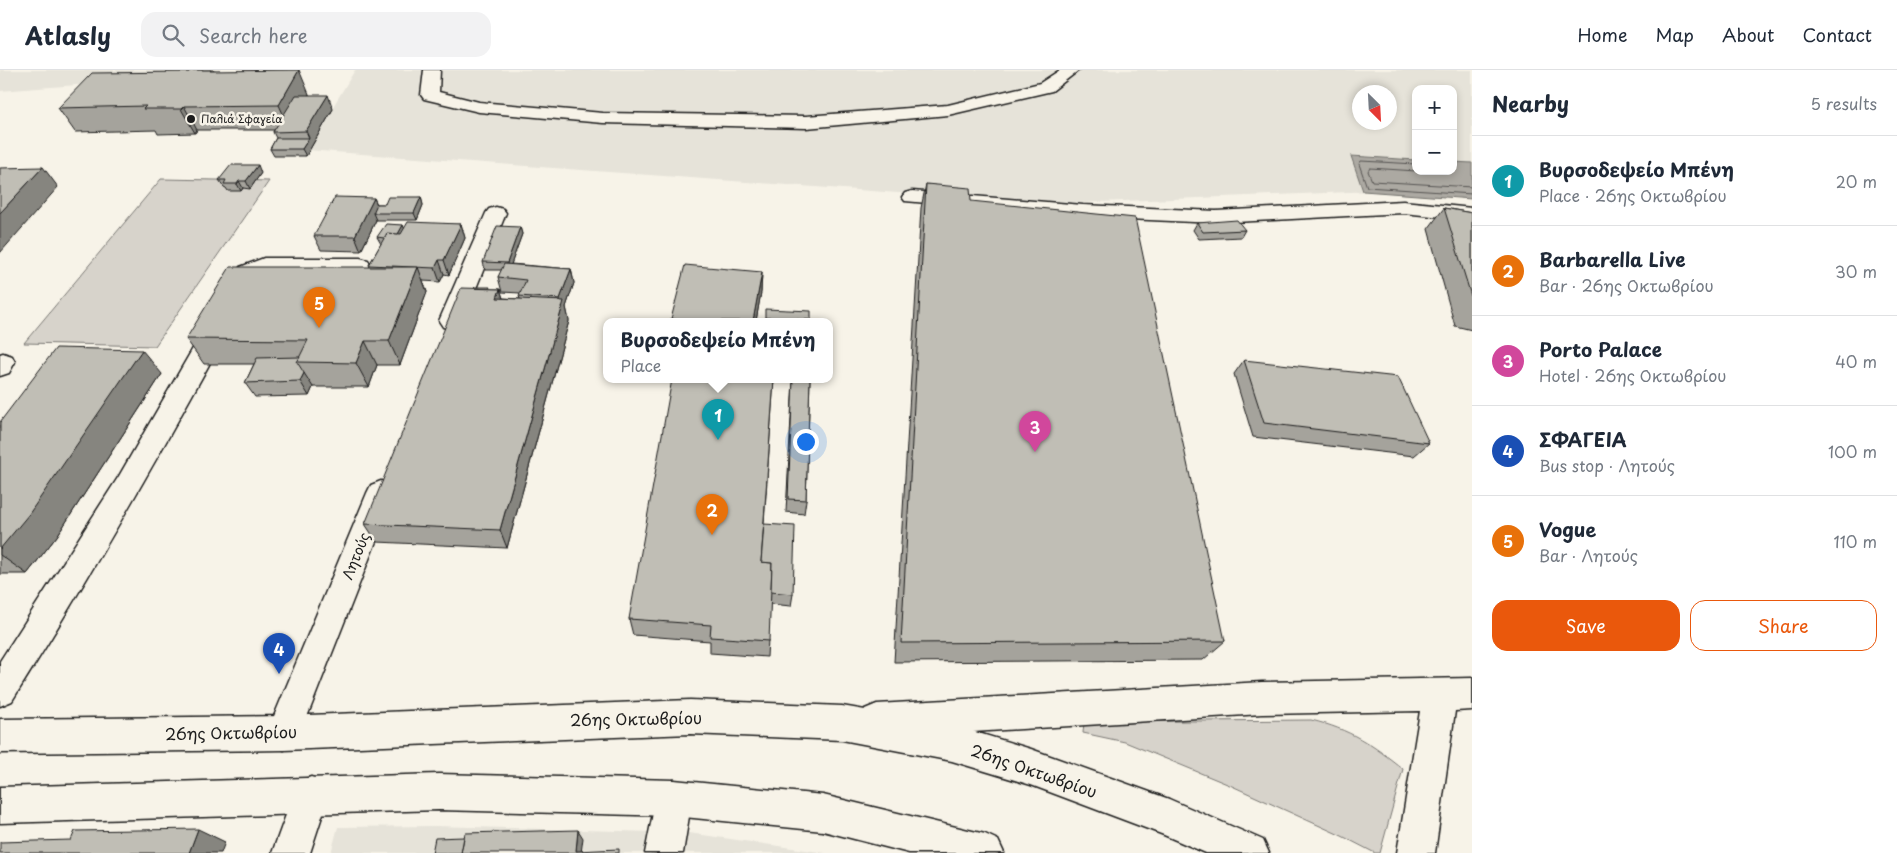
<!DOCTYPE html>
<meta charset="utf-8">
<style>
:root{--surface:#fff;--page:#f2f2f3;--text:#1f2937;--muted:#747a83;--line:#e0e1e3;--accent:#ea580c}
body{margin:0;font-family:"Playpen Sans",sans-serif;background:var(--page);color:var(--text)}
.controls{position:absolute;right:15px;top:15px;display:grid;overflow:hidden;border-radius:10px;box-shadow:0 2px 8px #0003}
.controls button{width:45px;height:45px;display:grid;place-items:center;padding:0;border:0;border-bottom:1px solid var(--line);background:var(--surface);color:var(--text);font:25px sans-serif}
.compass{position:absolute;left:1352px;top:15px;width:45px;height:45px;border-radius:50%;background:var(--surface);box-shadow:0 2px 8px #0003;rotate:156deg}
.you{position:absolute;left:805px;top:371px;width:18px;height:18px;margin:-12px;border:4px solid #fff;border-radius:50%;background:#1a73e8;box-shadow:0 0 0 8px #1a73e833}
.badge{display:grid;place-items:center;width:32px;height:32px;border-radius:50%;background:var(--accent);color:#fff;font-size:16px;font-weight:700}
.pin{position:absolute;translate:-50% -41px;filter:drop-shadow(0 1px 2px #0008)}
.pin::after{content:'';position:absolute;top:26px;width:18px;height:15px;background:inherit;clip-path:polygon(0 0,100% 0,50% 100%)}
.popup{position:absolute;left:603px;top:248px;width:230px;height:65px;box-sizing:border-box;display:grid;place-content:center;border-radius:10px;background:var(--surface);filter:drop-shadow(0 1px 4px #0005);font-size:16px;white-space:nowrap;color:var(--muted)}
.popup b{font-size:19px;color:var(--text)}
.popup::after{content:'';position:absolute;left:50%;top:100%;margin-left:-10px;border:10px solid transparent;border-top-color:var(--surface)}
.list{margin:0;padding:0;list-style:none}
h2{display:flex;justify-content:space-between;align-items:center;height:65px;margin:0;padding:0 20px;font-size:21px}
h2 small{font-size:16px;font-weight:400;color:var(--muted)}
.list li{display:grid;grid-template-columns:32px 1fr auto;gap:15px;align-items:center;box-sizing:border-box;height:90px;padding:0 20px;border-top:1px solid var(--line)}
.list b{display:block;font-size:19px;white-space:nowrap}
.list p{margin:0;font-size:16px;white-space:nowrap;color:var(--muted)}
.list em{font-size:16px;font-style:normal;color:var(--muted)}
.actions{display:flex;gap:10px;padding:15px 20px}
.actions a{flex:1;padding:11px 0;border:1px solid var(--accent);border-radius:15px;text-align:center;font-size:18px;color:var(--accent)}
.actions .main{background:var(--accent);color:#fff}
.icon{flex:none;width:28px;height:28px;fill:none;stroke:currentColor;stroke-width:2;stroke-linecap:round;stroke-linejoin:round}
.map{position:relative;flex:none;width:1472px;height:783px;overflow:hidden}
header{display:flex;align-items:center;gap:30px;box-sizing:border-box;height:70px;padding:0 25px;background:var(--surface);border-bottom:1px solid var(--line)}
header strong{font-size:24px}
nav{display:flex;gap:28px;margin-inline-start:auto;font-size:18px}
.search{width:350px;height:45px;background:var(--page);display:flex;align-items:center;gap:12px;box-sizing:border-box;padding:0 18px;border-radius:15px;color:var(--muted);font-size:19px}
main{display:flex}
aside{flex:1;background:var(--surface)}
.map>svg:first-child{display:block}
.built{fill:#e6e3d9;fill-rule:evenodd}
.green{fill:#d7d3cb;stroke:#7a7874}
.water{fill:#aca9a2;stroke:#72716c}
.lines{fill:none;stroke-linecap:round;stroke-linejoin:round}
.shore{stroke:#565452;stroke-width:1}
.minor-casing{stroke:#1c1c1c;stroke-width:3}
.major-casing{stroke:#1c1c1c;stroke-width:3}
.minor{fill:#f7f3e8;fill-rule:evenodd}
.major{fill:#f7f3e8;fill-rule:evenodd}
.wall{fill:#a5a39c;stroke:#1c1c1c}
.shaded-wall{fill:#86857f;stroke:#1c1c1c}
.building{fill:#c0beb5;stroke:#1c1c1c}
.poi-dot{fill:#1c1c1c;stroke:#f7f3e8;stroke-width:2}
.labels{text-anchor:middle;stroke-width:5;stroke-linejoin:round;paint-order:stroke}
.far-poi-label{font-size:11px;fill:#1c1c1c;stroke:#f7f3e8;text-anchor:start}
.street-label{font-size:14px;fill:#1c1c1c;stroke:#f7f3e8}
.near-street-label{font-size:16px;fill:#1c1c1c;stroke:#f7f3e8}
</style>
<header>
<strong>Atlasly</strong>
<div class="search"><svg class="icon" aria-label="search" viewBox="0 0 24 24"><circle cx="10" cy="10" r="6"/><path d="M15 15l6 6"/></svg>Search here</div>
<nav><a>Home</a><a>Map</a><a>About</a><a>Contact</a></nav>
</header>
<main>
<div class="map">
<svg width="1472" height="783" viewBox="0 0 1472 783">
<rect width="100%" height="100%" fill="#f7f3e8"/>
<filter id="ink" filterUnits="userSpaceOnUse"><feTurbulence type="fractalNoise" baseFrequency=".02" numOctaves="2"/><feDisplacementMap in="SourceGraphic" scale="10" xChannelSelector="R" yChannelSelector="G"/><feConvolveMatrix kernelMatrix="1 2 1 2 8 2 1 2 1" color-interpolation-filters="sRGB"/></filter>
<g filter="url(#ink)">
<g class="built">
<polygon points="0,0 269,0 0,21"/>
<path d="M355 0H1472V117L1050 134 307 80ZM1416 19H1453V101H1416ZM1360 22H1390V52H1360Z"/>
<polygon points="435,756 689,763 826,783 331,783 338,757"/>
</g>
<g class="green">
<polygon points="161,109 269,111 155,276 24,273"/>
<path d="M1311 650C1350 659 1373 675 1403 699L1380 783H1375L1342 766 1232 716 1125 672 1083 663 1084 652Z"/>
</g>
<polygon class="water" points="1351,86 1416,90 1416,101 1453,101 1453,92 1472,93 1472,129 1363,121"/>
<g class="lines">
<g class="shore">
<polyline points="1416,94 1361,91 1359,94 1367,117 1472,124"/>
<polyline points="1416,101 1370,98 1368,101 1372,111 1472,117"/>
</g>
<defs>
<g id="minor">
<polygon points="424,0 440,0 439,22 479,32 603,43 806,46 948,35 1040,13 1060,0 1079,0 1052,21 948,45 806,58 603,53 479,42 424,29 421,25"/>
<polygon points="912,121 1083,135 1216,141 1403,131 1472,138 1472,150 1403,143 1216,153 1083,147 905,131 902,127 905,123"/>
<polygon points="496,137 503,139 506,143 463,251 459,257 451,259 443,257 439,251 486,143 489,139"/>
<path d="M264 188H360L368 190 371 195 368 200 360 202H267L257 207C179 351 99 493 12 631L0 636V591L119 406 240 197Z"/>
<polygon points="3,283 12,286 15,292 9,303 0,306 0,284"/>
<polygon points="381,411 391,415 395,423 296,675 284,680 272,675 267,663 367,423 371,415"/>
<polygon points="1472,608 1472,640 1455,641 1435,783 1397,783 1420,641 1262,644 877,668 865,663 860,651 865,639 877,634 1262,612"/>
<polygon points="311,707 324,712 329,725 310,783 272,783 298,712"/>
<polygon points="674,710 687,715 692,728 683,783 645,783 656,728 661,715"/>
</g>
<g id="major">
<polygon points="690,630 842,636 952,655 1031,679 1169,729 1263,770 1269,783 1206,783 1164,765 1031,715 952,691 842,670 690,664 284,680 0,683 0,649 284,646"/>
<polygon points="439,704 674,710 823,725 985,764 998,770 1004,783 909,783 823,761 674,746 439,740 0,753 0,717"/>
</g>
</defs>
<use href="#minor" class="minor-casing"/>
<use href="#major" class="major-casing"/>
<use href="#minor" class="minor"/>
<use href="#major" class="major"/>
</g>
<g class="wall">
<polygon points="190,0 213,0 214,1 309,24 309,25 333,39 306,86 274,86 270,79 276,68 273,62 274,60 197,60 195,63 158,64 156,60 75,62 58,38 189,2"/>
<polygon points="261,103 250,119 243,118 241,121 228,121 226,118 224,117 219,110"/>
<polygon points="926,114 971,131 1225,571 1203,590 894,592 921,138"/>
<polygon points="421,127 423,135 417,150 376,150 361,181 321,180 314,166 374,128 377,134 385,134"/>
<polygon points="1444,138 1472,143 1472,260 1455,256 1428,159"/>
<polygon points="1197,153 1245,160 1241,167 1199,169 1193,160"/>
<polygon points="461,154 465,168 449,205 444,204 440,212 423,211 427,222 400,295 377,295 369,317 313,317 309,326 255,327 245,313 254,294 204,294 186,269 370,197 369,195 381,174 377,167 403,155 404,158"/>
<polygon points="520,157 522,164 511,194 571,199 574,213 566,237 569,251 507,478 377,472 365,454 490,219 500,219 503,228 520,229 519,226 520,223 502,222 498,207 502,200 485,200 483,192"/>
<polygon points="762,202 761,222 756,251 671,251 671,249"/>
<polygon points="1244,290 1429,373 1414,386 1253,367 1234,304"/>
<polygon points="162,304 57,466 27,504 0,504 0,352"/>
<polygon points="774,309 764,454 793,524 791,536 770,534 767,587 710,583 710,571 633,565 629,549"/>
<polygon points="793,309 810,309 806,430 804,444 786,442"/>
</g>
<g class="shaded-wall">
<polygon points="299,0 309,24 290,59 279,35"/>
<polygon points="328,25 333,39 306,86 302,79 309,68 306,61"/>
<polygon points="184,36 197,60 195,63 181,39"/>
<polygon points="258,95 261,103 250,119 246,111"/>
<polygon points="43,97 58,117 0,183 0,143"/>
<polygon points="239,111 243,118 241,121 237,114"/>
<polygon points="421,127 423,135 417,150 414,143"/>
<polygon points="374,128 380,142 373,143 376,150 361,181 355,166"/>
<polygon points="461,154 465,168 449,205 444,190"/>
<polygon points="403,155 406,162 395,169"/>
<polygon points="520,157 522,164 509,200 507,193"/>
<polygon points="439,190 444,204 440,212 435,198"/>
<polygon points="418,197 427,222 400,295 389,271"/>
<polygon points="571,199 574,213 566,237 569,251 507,478 500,460 562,238 560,229"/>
<polygon points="762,202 761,222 756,251 753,251"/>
<polygon points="500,219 506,239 497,228"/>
<polygon points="365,271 377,295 369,317 356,293"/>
<polygon points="142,280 162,304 57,466 27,504 0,485 0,479"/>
<polygon points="304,303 313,317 309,326 300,311"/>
<polygon points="198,759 225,772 221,783 189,783"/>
<polygon points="578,760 583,768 581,783 576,781"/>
</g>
<g class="building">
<polygon points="190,0 211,0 210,1 299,0 279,35 184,36 181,39 143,39 146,36 58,38 92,3 189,2"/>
<polygon points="296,25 328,25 306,61 273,62"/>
<polygon points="276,68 309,68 302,79 270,79"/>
<polygon points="231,95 258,95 246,111 239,111 237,114 224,114 226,110 219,110"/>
<polygon points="43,97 0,143 0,98"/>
<polygon points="926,114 970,118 971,131 1135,148 1225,571 901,573"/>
<polygon points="335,127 374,128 355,166 314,166"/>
<polygon points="388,127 421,127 414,143 373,143 377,134 385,134"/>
<polygon points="1444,138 1472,143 1472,229"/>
<polygon points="1237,150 1245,160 1203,162 1197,153"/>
<polygon points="408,152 461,154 444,190 439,190 435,198 369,195 387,163 401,164"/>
<polygon points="386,154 403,155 398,164 387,163 384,168 377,167"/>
<polygon points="497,156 520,157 507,193 483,192"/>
<polygon points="504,194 571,199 560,229 519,226 526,210 498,207"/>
<polygon points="685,195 762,202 753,251 695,251 671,249"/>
<polygon points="230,197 418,197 389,271 365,271 356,293 297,292 308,270 186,269"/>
<polygon points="475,217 490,217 489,219 474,218"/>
<polygon points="461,218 500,219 497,228 564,231 500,460 365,454"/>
<polygon points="765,239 811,241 811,250 765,248"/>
<polygon points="764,248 812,250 812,251 764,251"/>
<polygon points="56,278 142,280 29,444 0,479 0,352"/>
<polygon points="300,287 297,292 304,303 300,311 245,313 257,288"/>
<polygon points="1244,290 1398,307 1429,373 1264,353"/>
<polygon points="672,309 774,309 761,492 772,493 769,571 710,567 711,555 629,549"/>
<polygon points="793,309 810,309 806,430 788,429"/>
<polygon points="764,454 795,456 793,524 771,522 772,493 761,492"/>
<polygon points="198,759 189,783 0,783 0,772 71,770 75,761"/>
<polygon points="578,760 576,781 619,779 619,783 461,783 465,763"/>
<polygon points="464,767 461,783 432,783 435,768"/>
</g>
</g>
<circle class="poi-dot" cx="191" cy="49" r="5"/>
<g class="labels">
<g class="far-poi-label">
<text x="201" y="53">Παλιά Σφαγεία</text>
</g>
<g class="street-label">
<text transform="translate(356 486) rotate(-68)" y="5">Λητούς</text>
</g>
<g class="near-street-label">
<text transform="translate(636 649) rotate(-1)" y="6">26ης Οκτωβρίου</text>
<text transform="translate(231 663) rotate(-1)" y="6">26ης Οκτωβρίου</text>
<text transform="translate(1034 701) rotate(19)" y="6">26ης Οκτωβρίου</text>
</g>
</g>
</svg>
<div class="controls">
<button>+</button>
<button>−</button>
</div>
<svg class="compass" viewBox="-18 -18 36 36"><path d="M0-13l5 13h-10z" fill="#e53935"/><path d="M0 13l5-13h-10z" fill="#747a83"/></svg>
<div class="you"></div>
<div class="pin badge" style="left:718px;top:370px;background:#0f9aa8">1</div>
<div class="popup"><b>Βυρσοδεψείο Μπένη</b>Place</div>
<div class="pin badge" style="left:712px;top:465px;background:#e8710a">2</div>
<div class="pin badge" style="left:1035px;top:382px;background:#d1479c">3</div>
<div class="pin badge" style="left:279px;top:604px;background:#1a4fb4">4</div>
<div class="pin badge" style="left:319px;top:258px;background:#e8710a">5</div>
</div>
<aside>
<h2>Nearby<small>5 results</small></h2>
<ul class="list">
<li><span class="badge" style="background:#0f9aa8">1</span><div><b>Βυρσοδεψείο Μπένη</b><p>Place · 26ης Οκτωβρίου</p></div><em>20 m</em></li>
<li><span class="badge" style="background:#e8710a">2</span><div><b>Barbarella Live</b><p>Bar · 26ης Οκτωβρίου</p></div><em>30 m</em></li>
<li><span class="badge" style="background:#d1479c">3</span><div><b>Porto Palace</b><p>Hotel · 26ης Οκτωβρίου</p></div><em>40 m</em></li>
<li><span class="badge" style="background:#1a4fb4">4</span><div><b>ΣΦΑΓΕΙΑ</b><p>Bus stop · Λητούς</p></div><em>100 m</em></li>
<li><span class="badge" style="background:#e8710a">5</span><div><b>Vogue</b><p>Bar · Λητούς</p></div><em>110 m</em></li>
</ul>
<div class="actions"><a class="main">Save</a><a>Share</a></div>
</aside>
</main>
